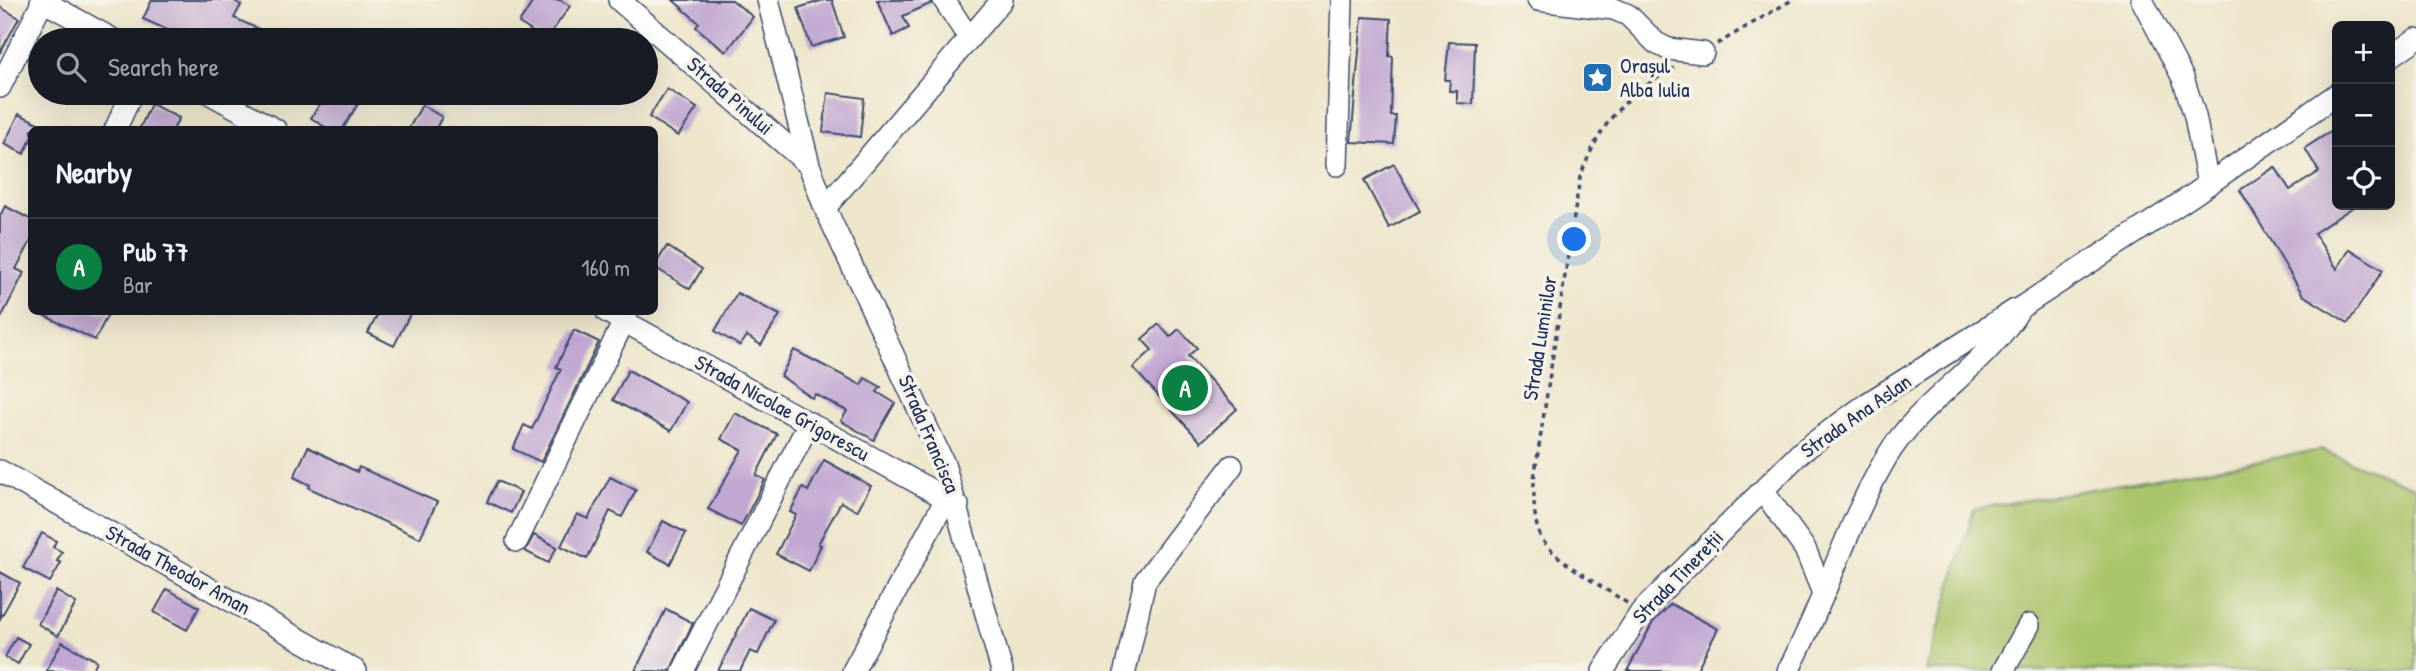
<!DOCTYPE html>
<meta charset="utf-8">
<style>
:root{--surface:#171b24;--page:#242831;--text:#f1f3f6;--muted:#9ea1a6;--line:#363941;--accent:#0b8043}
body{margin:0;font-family:"Patrick Hand",sans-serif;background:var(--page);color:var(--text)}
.controls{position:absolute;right:21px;top:21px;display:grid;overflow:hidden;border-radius:10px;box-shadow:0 7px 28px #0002}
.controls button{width:63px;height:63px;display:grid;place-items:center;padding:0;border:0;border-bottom:2px solid var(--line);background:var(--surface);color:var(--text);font:35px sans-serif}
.you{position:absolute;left:1575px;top:240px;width:24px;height:24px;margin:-18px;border:5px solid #fff;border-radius:50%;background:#1a73e8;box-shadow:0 0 0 10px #1a73e833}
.badge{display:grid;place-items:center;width:46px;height:46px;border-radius:50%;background:var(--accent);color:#fff;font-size:23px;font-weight:700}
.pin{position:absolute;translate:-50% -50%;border:4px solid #fff;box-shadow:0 2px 7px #0006}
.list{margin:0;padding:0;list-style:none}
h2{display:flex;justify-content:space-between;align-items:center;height:91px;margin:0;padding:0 28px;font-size:30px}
h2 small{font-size:23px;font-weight:400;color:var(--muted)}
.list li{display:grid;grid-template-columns:46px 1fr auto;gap:21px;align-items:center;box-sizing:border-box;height:98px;padding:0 28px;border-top:2px solid var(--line)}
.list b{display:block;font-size:26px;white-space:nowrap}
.list p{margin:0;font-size:23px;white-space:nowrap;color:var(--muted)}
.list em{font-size:23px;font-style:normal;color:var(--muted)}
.icon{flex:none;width:38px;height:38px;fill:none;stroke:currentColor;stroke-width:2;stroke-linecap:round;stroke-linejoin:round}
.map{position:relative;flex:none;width:2416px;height:671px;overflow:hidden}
.search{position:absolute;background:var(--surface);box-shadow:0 7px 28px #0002;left:28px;top:28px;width:630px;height:77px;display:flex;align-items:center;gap:18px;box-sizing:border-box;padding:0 24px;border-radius:38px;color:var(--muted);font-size:26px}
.panel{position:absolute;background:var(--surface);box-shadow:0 7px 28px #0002;left:28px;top:126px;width:630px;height:189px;border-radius:10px}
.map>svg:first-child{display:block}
.green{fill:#aac46a;stroke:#627a64;stroke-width:2}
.building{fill:#c1a7d2}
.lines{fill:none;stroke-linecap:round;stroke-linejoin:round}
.minor-casing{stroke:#3b4a6e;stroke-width:24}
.path{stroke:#3b4a6e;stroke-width:3.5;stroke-dasharray:5 5;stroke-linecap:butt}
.minor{stroke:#fff;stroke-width:21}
.labels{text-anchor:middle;stroke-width:7;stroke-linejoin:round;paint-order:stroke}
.poi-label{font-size:21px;fill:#1b2f5e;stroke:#f7f3e8;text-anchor:start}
.street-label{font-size:21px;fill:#1b2f5e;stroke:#f7f3e8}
</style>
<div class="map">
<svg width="2416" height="671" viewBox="0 0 2416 671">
<rect width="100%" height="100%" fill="#f7f3e8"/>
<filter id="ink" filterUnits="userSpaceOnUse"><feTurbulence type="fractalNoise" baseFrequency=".0143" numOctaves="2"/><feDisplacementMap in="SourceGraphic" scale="14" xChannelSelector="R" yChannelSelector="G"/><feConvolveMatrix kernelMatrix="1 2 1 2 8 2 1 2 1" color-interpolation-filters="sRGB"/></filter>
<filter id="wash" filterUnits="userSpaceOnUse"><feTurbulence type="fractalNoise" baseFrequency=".00686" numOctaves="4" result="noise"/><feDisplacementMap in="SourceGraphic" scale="28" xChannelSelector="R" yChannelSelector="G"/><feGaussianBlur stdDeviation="1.57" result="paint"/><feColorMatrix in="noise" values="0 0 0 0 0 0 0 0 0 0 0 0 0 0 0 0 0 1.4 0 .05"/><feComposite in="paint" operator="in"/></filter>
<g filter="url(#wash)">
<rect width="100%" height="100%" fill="#eee6cb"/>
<polygon class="green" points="2321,450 2416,488 2416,671 1926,671 1974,509"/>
<g id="blocks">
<g class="building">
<polygon points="152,0 233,0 241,5 234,18 283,40 179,40 181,36 143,19"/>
<polygon points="534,0 560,0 570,6 546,40 519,23"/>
<polygon points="673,0 732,0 753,17 726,52 696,27 699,23"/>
<polygon points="824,0 832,0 844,37 811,47 798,8"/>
<polygon points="877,0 931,0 932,3 903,16 909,28 893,36"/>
<polygon points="0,7 19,18 0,53"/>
<polygon points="1362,17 1391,19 1389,56 1393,57 1391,116 1396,116 1394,144 1351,142"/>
<polygon points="1449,42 1475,43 1473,104 1457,103 1457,91 1449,91 1450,80 1445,80"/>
<polygon points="667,89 697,108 678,136 649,117"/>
<polygon points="327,93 351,93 361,99 342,130 330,130 311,118"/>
<polygon points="828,93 864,98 860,137 823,132"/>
<polygon points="151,104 179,118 173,130 139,130"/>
<polygon points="422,105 442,117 435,130 408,130"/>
<polygon points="19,114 38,123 35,130 32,130 32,137 24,154 4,144"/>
<polygon points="2330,132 2337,143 2337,205 2356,205 2314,233 2337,269 2350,249 2383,270 2348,323 2303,295 2240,190 2275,167 2290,190 2319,172 2305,148"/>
<polygon points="1394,164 1420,211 1389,228 1364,180"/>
<polygon points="5,206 32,220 32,239 16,269 24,273 0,320 0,216"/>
<polygon points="667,246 702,269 690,289 654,267"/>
<polygon points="737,293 780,315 761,345 747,336 740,346 715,331"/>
<polygon points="37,312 109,312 95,340"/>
<polygon points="379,312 411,312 394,346 368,333"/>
<polygon points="1159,324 1170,337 1179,329 1197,348 1188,356 1237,409 1201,442 1133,368 1152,350 1142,339"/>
<polygon points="574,330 599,342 541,462 513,449 524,425 532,429 561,369 556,367"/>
<polygon points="794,350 861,385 865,378 881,387 877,392 895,403 874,440 841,421 847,411 815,394 812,398 781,376"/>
<polygon points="628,370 687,402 671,431 613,400"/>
<polygon points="735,413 777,434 756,475 765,480 741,526 708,509 742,450 721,439"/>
<polygon points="308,447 357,472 359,467 437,502 420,538 309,488 310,485 294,477"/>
<polygon points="824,460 871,486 857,511 841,502 818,544 821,545 809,571 776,554 796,515 790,512 803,488 808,491"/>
<polygon points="610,477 636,490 622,517 610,511 587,559 561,546 577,514 588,519"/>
<polygon points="497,481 521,492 511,513 487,502"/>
<polygon points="663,521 686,533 670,564 647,552"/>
<polygon points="42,533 56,541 53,547 62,552 57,561 61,563 50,582 23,568"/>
<polygon points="534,535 557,547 548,563 525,551"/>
<polygon points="0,572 20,583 0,619"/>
<polygon points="167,589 199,607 187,630 154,612"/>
<polygon points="56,591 76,603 58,636 38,624"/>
<polygon points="1671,604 1718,629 1696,671 1627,671 1653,622"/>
<polygon points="749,608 774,620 758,654 750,651 740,671 718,671"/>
<polygon points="666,609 693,623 670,671 635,671"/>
<polygon points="16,637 29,644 18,664 5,657"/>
<polygon points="62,642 97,661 92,671 46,671"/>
</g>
</g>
</g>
<g filter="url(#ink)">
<use href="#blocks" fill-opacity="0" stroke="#3b4a6e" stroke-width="2"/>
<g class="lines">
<defs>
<g id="minor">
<polyline points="41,0 114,40"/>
<polyline points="619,0 809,165"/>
<polyline points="768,0 809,165 825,208 944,464 1002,671"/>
<polyline points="944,0 969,38"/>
<polyline points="1538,0 1614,9 1628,15 1656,43 1668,49 1703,53"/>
<polyline points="2142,0 2183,78 2195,116 2208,184"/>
<polyline points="2390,57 2416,39"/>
<polyline points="0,87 43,1"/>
<polyline points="209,93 276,130"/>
<polyline points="115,130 132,93"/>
<polyline points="1337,165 1342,0"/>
<polyline points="825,208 1002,0"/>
<polyline points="607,312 958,505"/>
<polyline points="0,471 356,671"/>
<polyline points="1763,491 1805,549 1823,593"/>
<polyline points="517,541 624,321"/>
<polyline points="683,671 809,423"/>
<polyline points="853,671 946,499"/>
<polyline points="1125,671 1145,581 1232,466"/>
<polyline points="1603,671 1641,612 1801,452 1868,403 2015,310"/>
<path d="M1788 671C1825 602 1846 526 1886 458 1921 399 1986 367 2020 308L2193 195 2337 94"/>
<polyline points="2003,671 2029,625"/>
</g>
</defs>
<use href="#minor" class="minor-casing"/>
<g class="path">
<polyline points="1717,44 1792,0"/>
<path d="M1627 603C1605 588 1547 557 1539 533 1533 516 1534 496 1534 479L1580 177C1601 122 1623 97 1674 68"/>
</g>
<use href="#minor" class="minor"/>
</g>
</g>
<defs>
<symbol id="sight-square" viewBox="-11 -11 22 22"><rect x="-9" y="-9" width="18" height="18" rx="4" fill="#1f6fb2" stroke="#f7f3e8"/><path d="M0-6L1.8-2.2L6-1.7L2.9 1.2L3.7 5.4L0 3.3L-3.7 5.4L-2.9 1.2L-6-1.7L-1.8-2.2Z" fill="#fff"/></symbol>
</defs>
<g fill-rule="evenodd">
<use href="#sight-square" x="1580" y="60" width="35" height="35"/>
</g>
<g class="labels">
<g class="poi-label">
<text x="1620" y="73">Orașul<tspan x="1620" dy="24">Alba Iulia</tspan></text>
</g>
<g class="street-label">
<text transform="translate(730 96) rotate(41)" y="7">Strada Pinului</text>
<text transform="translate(1540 338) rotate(-81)" y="7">Strada Luminilor</text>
<text transform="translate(782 408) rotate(29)" y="7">Strada Nicolae Grigorescu</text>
<text transform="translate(1856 416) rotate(-35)" y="7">Strada Ana Aslan</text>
<text transform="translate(929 434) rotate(67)" y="7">Strada Francisca</text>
<text transform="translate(178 570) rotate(29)" y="7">Strada Theodor Aman</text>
<text transform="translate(1678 577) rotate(-46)" y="7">Strada Tinereții</text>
</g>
</g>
</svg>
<div class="controls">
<button>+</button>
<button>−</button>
<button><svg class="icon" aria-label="locate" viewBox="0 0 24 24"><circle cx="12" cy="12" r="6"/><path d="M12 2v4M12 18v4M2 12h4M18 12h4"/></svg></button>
</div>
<div class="you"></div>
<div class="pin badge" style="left:1185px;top:388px">A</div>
<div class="search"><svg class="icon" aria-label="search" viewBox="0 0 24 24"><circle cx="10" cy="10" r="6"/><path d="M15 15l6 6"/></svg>Search here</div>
<section class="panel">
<h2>Nearby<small></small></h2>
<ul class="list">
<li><span class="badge">A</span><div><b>Pub 77</b><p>Bar</p></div><em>160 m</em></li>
</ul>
</section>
</div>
